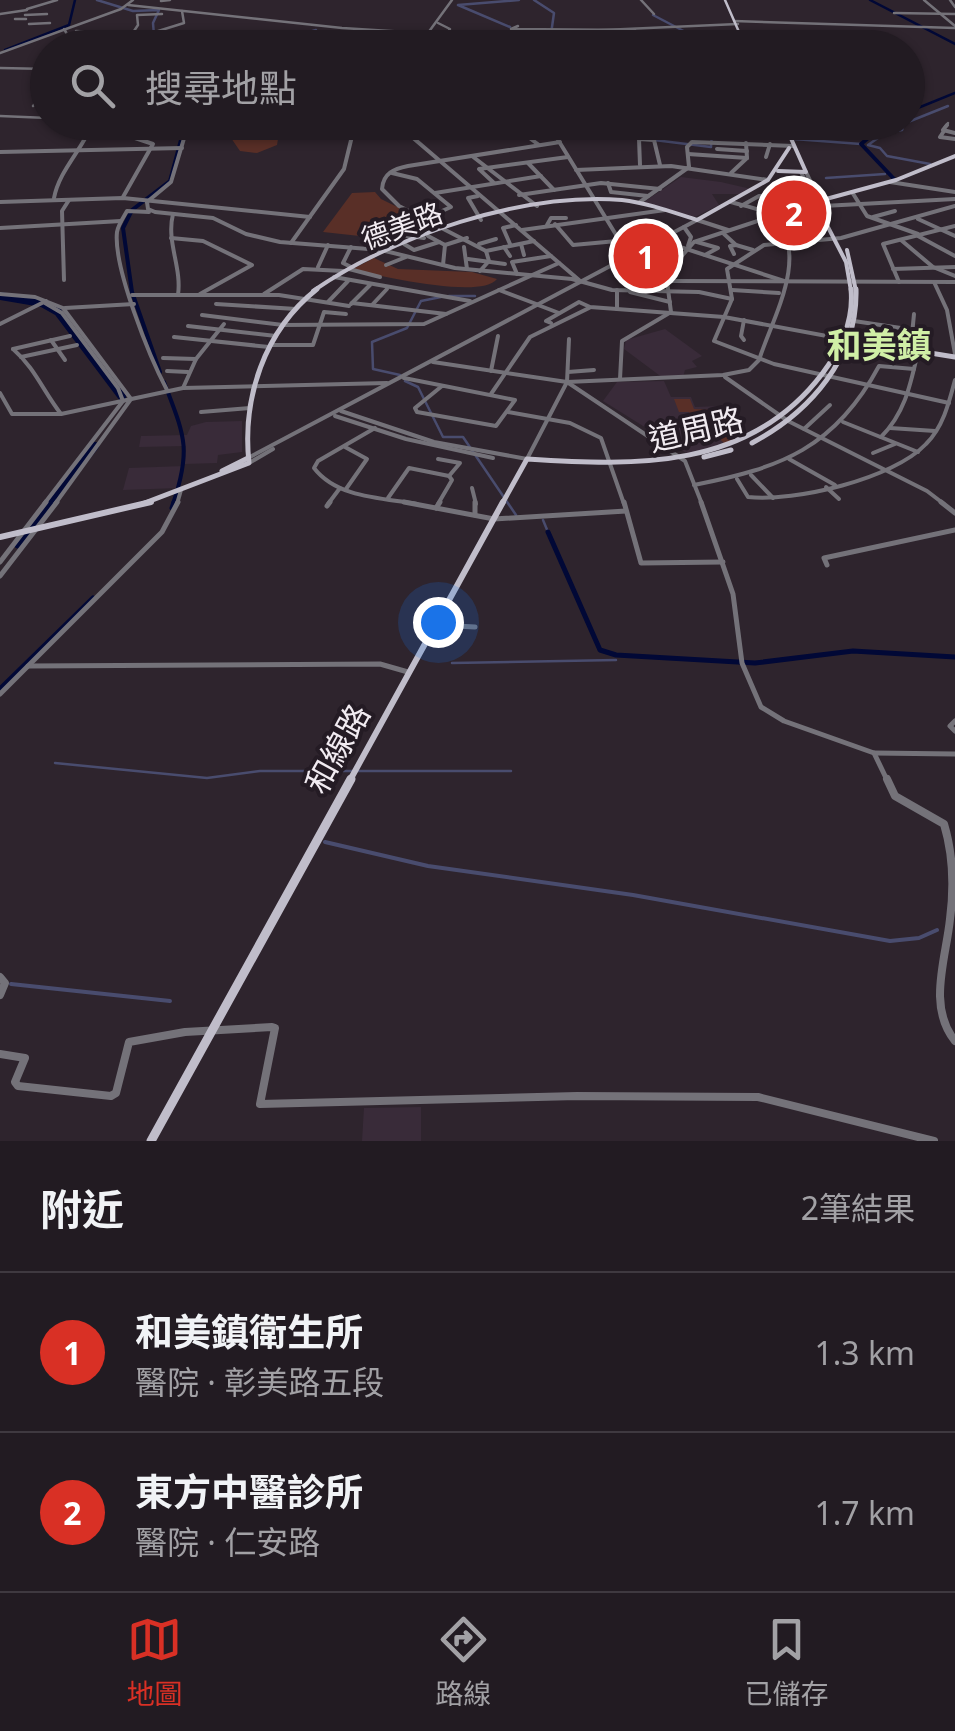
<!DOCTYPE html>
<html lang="zh-TW">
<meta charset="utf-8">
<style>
:root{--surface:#221b22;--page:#2a242a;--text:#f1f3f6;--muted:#a2a1a5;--line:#3f3940;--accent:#d93025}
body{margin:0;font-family:"Noto Sans","Noto Sans TC",sans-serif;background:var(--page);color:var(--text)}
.you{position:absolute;left:438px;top:622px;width:35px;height:35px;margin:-25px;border:8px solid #fff;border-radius:50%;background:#1a73e8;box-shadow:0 0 0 15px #1a73e833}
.badge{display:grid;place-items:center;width:65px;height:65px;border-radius:50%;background:var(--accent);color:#fff;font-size:32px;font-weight:700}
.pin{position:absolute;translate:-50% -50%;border:5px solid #fff;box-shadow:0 2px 10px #0006}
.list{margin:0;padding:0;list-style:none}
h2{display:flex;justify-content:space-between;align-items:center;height:130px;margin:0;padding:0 40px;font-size:42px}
h2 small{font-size:32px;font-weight:400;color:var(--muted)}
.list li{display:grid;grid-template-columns:65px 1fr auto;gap:30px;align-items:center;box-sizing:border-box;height:160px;padding:0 40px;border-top:2px solid var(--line)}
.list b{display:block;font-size:38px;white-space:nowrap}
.list p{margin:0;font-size:32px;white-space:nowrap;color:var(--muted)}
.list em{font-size:32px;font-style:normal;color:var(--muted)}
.icon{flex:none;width:55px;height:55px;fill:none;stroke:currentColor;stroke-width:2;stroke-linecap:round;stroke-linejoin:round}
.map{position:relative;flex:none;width:955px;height:1141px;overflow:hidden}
.search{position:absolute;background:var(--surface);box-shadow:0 2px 8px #0004;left:30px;right:30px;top:30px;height:110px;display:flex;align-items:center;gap:25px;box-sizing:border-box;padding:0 35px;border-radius:55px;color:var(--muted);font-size:38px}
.sheet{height:450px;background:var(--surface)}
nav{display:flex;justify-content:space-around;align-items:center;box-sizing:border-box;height:140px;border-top:2px solid var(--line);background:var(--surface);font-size:28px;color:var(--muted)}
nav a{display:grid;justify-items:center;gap:5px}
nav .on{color:var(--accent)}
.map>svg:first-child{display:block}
.built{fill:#392b39}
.green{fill:#592f27}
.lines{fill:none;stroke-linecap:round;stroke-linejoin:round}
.stream-far1{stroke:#494c6e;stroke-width:2.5}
.stream{stroke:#494c6e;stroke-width:4}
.canal-far2{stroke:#010836;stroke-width:2.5}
.canal-far1{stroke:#010836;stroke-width:4}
.canal{stroke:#010836;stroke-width:5}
.river-far1{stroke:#010836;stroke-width:8}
.river{stroke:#010836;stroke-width:9}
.minor-far3{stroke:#747279;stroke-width:2.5}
.minor-far2{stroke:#747279;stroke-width:4}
.minor-far1{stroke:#747279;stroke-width:5}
.minor{stroke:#747279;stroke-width:8}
.major-far4{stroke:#c0bdca;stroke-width:2.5}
.major-far3{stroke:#c0bdca;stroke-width:4}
.major-far2{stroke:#c0bdca;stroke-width:5}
.major-far1{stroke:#c0bdca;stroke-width:6}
.major{stroke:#c0bdca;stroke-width:9}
.labels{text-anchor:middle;stroke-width:8;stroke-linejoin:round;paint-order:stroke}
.far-street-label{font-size:28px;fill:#f1ebf1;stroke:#241b24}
.street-label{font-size:32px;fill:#f1ebf1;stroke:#241b24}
.far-district-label{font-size:35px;font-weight:bold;fill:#d0efa6;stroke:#241b24}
</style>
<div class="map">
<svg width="955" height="1141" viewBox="0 0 955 1141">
<rect width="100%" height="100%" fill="#2e242d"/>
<g class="built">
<polygon points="681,177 721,182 751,189 743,194 712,194 719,205 695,217 644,202"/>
<polygon points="665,329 702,356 692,361 697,367 685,370 683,377 663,378 624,349 626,340"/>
<polygon points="664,381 671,397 691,397 695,407 721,406 737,440 688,454 603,401 617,382"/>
<polygon points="242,421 242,452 218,455 217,463 185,464 186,446 139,447 141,436 187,435 191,426 206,422"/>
<polygon points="184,466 179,488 123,490 129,468"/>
<polygon points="421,1107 421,1141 362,1141 364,1108"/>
</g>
<g class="green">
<polygon points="243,123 292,123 286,128 291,139 278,139 277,145 257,153 240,151 231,138 236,131 263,131 256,124"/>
<polygon points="375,192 381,199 430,223 378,238 323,232 352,193"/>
<path d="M374 258 398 269 472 272 497 279C481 300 379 275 351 270Z"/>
<polygon points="674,399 690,399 694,409 716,410 722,428 737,440 725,444 710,430 694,429 695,434 685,434 681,420 691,419 689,412 679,412"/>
</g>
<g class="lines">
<g class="stream-far1">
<polyline points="97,0 133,11 159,10 153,23 155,48"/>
<polyline points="534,0 554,13 551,34 575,48"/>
<polyline points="653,15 716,48"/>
<polyline points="510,27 458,5 519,0"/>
<polyline points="275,42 316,30"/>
<polyline points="498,48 495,43 522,39"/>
<polyline points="739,122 780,138 861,144"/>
<polyline points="905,122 902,130 885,133 868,145 880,148 887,156 930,164"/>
<polyline points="908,122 948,106"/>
<polyline points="551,125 646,138"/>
<polyline points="654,140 711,147 712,133 729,131 719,122"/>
<polyline points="826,178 885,174"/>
<polyline points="449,296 475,296"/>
<polyline points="400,375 373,369 372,342 407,328 421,301 441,297"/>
<polyline points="405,381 418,387 443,437 463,437 516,515"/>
<polyline points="543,520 548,532"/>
<polyline points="452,663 616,660"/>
<polyline points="55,763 207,778 260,771 511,771"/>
</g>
<g class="stream">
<polyline points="325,842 428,866 633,895 890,941 919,938 937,930"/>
<polyline points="11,984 170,1001"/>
</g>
<g class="canal-far2">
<polyline points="870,0 955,44"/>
<polyline points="5,50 69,25 75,0"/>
<polyline points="908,112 955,93"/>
<polyline points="185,122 185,127"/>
<polyline points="881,127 887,122"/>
</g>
<g class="canal-far1">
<polyline points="884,125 861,144 896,181"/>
<polyline points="160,372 132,292 123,228 132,210 170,181 185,125"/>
<path d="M164 382C184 435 192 448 173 504"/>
</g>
<g class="canal">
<polyline points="172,508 174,502"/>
<polyline points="548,532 600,650 616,655 755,663 853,651 955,657"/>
<polyline points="0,689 93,598"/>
</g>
<g class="river-far1">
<polyline points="0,296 42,303 58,312 122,397"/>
<polyline points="49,504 95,446"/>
</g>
<polyline class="river" points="18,544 51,502"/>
<g class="minor-far3">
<polyline points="641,0 654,14"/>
<polyline points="924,0 955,26"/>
<polyline points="950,0 955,7"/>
<polyline points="161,1 170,0"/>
<polyline points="128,5 342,28 471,36 738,24"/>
<polyline points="27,9 57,0"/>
<polyline points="894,13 955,14"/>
<polyline points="0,14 27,10"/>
<polyline points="25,15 47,14"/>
<polyline points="15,19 26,19"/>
<polyline points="734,21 955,28"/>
<polyline points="438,23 450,29 446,35"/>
<polyline points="29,24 50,23"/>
<polyline points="518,26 511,29 635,30"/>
<polyline points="64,29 67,34 84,35 82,41 138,42"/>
<polyline points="76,31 132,34"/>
<polyline points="155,32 184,23 182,11"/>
<polyline points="132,34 138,25 137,15 162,14"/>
<polyline points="645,34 674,48"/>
<polyline points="760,35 765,38"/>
<polyline points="153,48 150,43 183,48"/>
<polyline points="356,48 399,34"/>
<polyline points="417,48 452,0"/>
<polyline points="0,53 121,9 133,0"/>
<polyline points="0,68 48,69"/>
<polyline points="33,106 48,91"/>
<polyline points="0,116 48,118"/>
<polyline points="188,122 188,127"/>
<polyline points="331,122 352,127"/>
<polyline points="395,122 401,127"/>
<polyline points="544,123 551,127"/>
<polyline points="91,127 93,122"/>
<polyline points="357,127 361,122"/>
<polyline points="520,127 544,123"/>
<polyline points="945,127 948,123"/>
</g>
<g class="minor-far2">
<polyline points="342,125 355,128"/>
<polyline points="398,125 579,280"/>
<polyline points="534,125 516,128 539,145"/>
<polyline points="549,125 629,256"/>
<polyline points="947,125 943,130 955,133"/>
<polyline points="944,131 940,137 955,139"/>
<polyline points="541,137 556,136"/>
<polyline points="717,149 747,151"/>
<polyline points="0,152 182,148"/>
<polyline points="688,154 747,158"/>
<polyline points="472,156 537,206"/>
<polyline points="766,157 770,144"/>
<polyline points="528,163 554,190"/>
<polyline points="640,165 639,139 654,140 660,165"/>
<polyline points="689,167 687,147 692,142 793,146"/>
<polyline points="576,170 671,166 768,180"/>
<polyline points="801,172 815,202"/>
<polyline points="806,172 820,201"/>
<polyline points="392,173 417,179 451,207 426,218"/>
<polyline points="731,173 747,158 746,143"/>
<polyline points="890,182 955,192"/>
<polyline points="494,183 479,169 568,157"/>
<polyline points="608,183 611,192 648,196"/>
<polyline points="852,192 867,216 918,234"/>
<polyline points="435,193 541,176"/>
<polyline points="519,195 601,183 660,189"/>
<polyline points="478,196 468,198 481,220"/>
<polyline points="123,197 153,144 135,138 136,132"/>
<path d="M54 198C59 171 81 151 92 125"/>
<polyline points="0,202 123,198 310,217"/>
<polyline points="147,202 148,209 155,212 213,218 246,234 280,242 381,250 455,268 572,279 612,290 699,292 732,299"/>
<polyline points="147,202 171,182 188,125"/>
<polyline points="640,202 689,167"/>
<polyline points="815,202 823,206 955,199"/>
<polyline points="741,206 759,196 786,195 781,188"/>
<polyline points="758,209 792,207"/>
<path d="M149 212 127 211C123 218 118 225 117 232 113 267 150 358 167 390"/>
<path d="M173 214C166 242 182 267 178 295"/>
<polyline points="873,217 895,211"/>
<polyline points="918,219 955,236"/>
<polyline points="555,224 573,245 617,241"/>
<polyline points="547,225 551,218 566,218"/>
<polyline points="684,227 691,237 688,246"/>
<polyline points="0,228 121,221"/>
<polyline points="522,230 665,210"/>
<polyline points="392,234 424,238"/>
<polyline points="724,234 736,245 753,250"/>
<polyline points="428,236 445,245 467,238"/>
<polyline points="918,236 955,256"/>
<polyline points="171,238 203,241 252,265 200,294"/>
<polyline points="659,240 784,281"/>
<polyline points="901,240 933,267 955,276"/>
<polyline points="697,242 718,248 705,255"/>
<polyline points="291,243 344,169 353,132 359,125"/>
<polyline points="404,244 414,250 439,242"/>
<polyline points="479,244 496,239"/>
<polyline points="510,244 503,228 516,225"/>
<polyline points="521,244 524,255"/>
<polyline points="351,247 343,263 351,267"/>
<polyline points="464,247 467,269"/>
<polyline points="504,247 510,256"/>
<polyline points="486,251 534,241"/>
<polyline points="734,254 730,246 736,245"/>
<polyline points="468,259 505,264"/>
<polyline points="618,263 666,274"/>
<polyline points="386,265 406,257"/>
<polyline points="443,265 445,245"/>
<polyline points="318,267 328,245"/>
<polyline points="349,269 380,277"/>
<polyline points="631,269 644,284"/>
<polyline points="893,269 955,267"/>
<path d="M480 271 489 261 486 251 399 206 382 189C383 173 394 169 408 166L560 142"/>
<polyline points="517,274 512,262 551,256"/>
<polyline points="334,277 470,301"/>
<polyline points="64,280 62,211 69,200"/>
<polyline points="668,281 955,282"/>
<polyline points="899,282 883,244 955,226"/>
<polyline points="934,282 947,310 955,354"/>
<polyline points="499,290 539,305"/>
<polyline points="617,290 617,309"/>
<polyline points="732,290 779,293"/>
<polyline points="630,292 670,302"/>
<polyline points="0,294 35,297 63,308 131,399 55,504"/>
<polyline points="264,294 303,269 343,271"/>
<polyline points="132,295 279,295 349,306"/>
<polyline points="328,302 348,281"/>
<polyline points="45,303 62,313 118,388 123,401"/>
<polyline points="352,303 446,314"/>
<polyline points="216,304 296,309"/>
<polyline points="351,304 370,285"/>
<polyline points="372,305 387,289"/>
<polyline points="538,305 559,313"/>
<polyline points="65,308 134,304"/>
<polyline points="202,315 283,325 424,324 559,263"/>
<polyline points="744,320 741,336 744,340"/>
<polyline points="854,321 914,330"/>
<polyline points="551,323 546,321 579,302 590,307 724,317 843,339"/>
<polyline points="0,324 46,301"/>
<polyline points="188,326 276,336"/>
<polyline points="174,337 269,347"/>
<polyline points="51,340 65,360"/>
<polyline points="271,345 313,345 324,312 346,314"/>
<path d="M13 349C35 368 43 391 61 414"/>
<polyline points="13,349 70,336"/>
<polyline points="21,357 77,345"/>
<polyline points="163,358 196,359"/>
<path d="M433 362 567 382 723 375 749 370 759 360C772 319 810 256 775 219 766 209 744 206 731 202"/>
<polyline points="167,371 188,372"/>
<polyline points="491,371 498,336"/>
<polyline points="568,372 594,370"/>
<polyline points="725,377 788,421 927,491 944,504"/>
<polyline points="404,378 515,400 496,426 417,412 415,408 442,386"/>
<polyline points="620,379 622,341 671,312 666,274 694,242 815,202"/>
<polyline points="567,382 685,461 702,504"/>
<polyline points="183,388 196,359 224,324"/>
<polyline points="0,393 12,414 61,414 183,388 387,383"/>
<polyline points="491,394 530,337 589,308"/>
<polyline points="949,403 774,364 714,341 732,299 727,269 764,245 841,238 955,206"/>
<polyline points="341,411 434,442 527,459 567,382 569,339"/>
<polyline points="201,412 250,408"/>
<polyline points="508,412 570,423 601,438 624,504"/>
<polyline points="335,416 406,439 493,458"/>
<polyline points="843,422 918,452"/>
<path d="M375 428 318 461 314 468C337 498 382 498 417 504"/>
<polyline points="890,428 935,431"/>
<polyline points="804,429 830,405"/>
<path d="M881 437C904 414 910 387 917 356L911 345 914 314"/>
<polyline points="345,447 367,459 346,489"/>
<polyline points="873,453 895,444"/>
<polyline points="248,458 697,220 728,230"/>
<polyline points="438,459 460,463 449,476"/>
<polyline points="789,459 835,485"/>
<polyline points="249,463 273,449"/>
<polyline points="751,475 773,498"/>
<path d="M737 479 748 497C795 502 893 479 926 444 943 427 949 403 955 380"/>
<path d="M694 485C781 468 835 448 879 366L914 369"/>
<polyline points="826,487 839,499"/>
<polyline points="472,488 476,504"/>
<polyline points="388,498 409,468 449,476 452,480 438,504"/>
<polyline points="44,504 123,401"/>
<polyline points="177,504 181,490"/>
<polyline points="328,504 340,488"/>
</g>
<g class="minor-far1">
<polyline points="404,502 494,519 626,511"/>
<polyline points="624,502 641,563 723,562"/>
<polyline points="701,502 733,594 742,663 761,707 784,721 874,753 888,782"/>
<polyline points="941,502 955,513"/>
<polyline points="327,506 330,502"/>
<polyline points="436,508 440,502"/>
<polyline points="475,515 475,502"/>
<polyline points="0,562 46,502"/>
<polyline points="827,565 824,558 955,530"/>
<polyline points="0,576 57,502"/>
<polyline points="437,625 475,627"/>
<polyline points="28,666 380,664 408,672"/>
<polyline points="0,694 162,532 178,502"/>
<polyline points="955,721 950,726 955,731"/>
<polyline points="874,753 955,754"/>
</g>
<g class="minor">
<path d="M887 779 895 796 944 824C953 854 954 888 950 919 946 959 927 1006 955 1041"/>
<polyline points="0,977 5,983 0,995"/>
<polyline points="0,1054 25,1058 15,1082 18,1086 111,1096 116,1093 129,1042 185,1032 272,1027 275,1028 260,1104 577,1096 758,1097 934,1141"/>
</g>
<g class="major-far4">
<polyline points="725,0 746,48"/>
<polyline points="784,122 786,127"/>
</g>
<g class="major-far3">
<polyline points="778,171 806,172 785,125"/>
<polyline points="847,250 856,291"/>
<path d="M313 291C393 236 523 192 622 200 648 203 672 212 697 220L768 180 789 148"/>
<polyline points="851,291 846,262 815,202 896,180 955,156"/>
</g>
<g class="major-far2">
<polyline points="829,336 844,332"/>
<polyline points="844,339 955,357"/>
<path d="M752 443C810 412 858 358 856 289"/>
<polyline points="704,457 731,450"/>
<polyline points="222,471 248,458"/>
<path d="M142 504 249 463C242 398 264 331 317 289"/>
<path d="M502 504 527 459C637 466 749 470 822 374 841 349 854 320 851 289"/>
</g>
<g class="major-far1">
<polyline points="0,537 151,502"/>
<polyline points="349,782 503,502"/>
</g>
<polyline class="major" points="151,1141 351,779"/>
</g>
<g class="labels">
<g class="far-street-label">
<text transform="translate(402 226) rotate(-20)" y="10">德美路</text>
</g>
<g class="street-label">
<text transform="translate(696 430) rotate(-13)" y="11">道周路</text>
<text transform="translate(338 749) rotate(-61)" y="11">和線路</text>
</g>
<g class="far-district-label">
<text x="879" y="358">和美鎮</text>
</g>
</g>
</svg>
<div class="you"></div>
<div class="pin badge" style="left:646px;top:256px">1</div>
<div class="pin badge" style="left:794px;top:213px">2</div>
<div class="search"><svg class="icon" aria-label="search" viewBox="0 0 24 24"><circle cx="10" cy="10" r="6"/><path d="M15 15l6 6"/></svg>搜尋地點</div>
</div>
<section class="sheet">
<h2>附近<small>2筆結果</small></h2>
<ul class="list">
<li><span class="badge">1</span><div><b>和美鎮衛生所</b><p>醫院 · 彰美路五段</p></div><em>1.3 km</em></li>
<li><span class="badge">2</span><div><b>東方中醫診所</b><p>醫院 · 仁安路</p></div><em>1.7 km</em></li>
</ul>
</section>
<nav>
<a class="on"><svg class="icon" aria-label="map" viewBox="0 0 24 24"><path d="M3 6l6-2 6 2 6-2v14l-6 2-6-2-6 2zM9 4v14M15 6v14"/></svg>地圖</a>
<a><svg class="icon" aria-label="directions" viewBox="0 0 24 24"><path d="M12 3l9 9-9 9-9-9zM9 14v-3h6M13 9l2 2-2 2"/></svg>路線</a>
<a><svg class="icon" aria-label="saved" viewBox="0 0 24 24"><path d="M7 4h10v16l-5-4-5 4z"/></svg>已儲存</a>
</nav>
